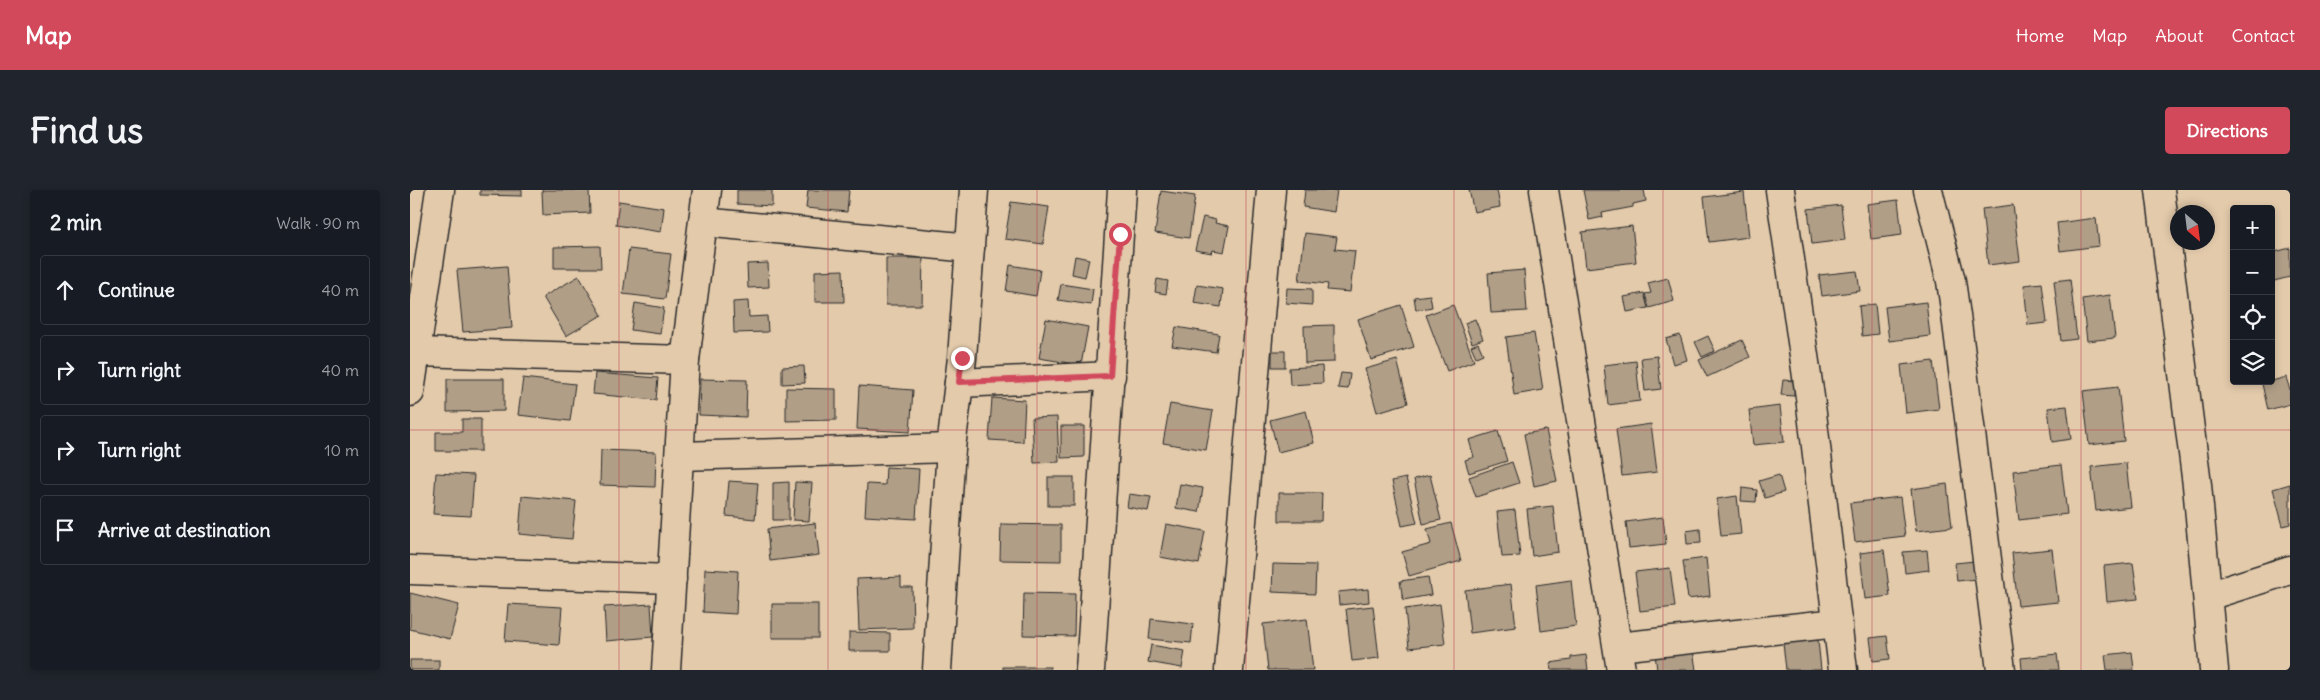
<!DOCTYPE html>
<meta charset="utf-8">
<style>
:root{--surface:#171b24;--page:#20242c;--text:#f1f3f6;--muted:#9ea1a6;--line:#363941;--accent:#d1495b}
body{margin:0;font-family:Delius,sans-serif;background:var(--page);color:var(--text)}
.controls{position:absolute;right:15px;top:15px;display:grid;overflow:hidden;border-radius:5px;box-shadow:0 2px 8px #0003}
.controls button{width:45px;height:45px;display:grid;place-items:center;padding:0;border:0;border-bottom:1px solid var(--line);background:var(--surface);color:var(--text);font:25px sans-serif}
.compass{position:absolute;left:1760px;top:15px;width:45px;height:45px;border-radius:50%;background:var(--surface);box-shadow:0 2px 8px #0003;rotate:152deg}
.stop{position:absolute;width:15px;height:15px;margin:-11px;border:4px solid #d1495b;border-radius:50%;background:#fff}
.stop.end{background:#d1495b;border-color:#fff;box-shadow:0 1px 5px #0008}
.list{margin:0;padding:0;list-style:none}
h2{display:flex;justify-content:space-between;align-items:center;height:65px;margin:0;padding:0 20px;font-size:21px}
h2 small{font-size:16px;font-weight:400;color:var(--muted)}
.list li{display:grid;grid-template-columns:32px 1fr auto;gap:15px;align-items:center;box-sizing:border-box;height:70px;margin:0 10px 10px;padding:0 10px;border:1px solid var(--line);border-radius:5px}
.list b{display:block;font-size:19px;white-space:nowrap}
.list em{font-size:16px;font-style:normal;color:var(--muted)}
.icon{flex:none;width:28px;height:28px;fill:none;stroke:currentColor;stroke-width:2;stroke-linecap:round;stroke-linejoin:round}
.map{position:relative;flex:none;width:1880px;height:480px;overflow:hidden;border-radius:5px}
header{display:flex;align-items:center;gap:30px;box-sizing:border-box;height:70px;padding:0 25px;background:var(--accent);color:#fff}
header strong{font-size:24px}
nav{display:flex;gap:28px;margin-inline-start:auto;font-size:18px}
.intro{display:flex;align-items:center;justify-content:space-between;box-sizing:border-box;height:120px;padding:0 30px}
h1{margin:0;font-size:35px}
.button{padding:12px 22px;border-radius:5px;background:var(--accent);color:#fff;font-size:18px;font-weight:700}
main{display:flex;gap:30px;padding:0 30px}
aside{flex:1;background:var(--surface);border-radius:5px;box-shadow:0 2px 8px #0003}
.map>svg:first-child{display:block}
.building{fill:#b09e87;stroke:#2b2b2b}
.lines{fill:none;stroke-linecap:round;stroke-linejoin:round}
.minor-casing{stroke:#2b2b2b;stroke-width:31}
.minor{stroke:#e3caab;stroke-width:28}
.route{stroke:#d1495b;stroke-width:6}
.grid{fill:none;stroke:#c04656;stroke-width:1;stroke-opacity:0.55}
</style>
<header>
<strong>Map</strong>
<nav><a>Home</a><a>Map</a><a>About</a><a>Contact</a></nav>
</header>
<div class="intro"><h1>Find us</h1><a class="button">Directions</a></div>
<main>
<aside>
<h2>2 min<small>Walk · 90 m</small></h2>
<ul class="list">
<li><svg class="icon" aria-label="ahead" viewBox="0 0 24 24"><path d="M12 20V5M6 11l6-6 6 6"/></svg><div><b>Continue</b></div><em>40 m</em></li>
<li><svg class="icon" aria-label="right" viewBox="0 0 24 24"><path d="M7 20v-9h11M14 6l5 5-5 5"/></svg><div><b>Turn right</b></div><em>40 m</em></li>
<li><svg class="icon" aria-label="right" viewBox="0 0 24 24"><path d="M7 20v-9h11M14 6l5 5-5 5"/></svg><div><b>Turn right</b></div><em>10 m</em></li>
<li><svg class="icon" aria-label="arrive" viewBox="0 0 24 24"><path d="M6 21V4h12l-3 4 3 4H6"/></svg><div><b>Arrive at destination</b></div></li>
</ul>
</aside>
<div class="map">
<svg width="1880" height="480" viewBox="0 0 1880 480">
<rect width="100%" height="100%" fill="#e3caab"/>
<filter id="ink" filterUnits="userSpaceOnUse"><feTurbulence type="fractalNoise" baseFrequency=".02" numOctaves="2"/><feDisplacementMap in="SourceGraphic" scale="10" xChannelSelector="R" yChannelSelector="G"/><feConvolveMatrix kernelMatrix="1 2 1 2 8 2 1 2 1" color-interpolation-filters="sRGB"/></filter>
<g filter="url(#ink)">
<g class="building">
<polygon points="70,0 112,0 112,6 70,5"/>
<polygon points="132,0 179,0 180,23 133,25"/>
<polygon points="327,0 362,0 362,16 327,14"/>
<polygon points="398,0 439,0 437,22 396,18"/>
<polygon points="895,0 927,0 924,22 893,17"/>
<polygon points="1059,0 1087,0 1090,17 1064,22"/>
<polygon points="1173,0 1234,0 1236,11 1223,14 1223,17 1192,23 1193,27 1179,30"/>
<polygon points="751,1 785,6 779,48 745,43"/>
<polygon points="1334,2 1339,47 1299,52 1294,7"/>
<polygon points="1488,10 1492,45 1461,49 1457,14"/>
<polygon points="209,11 254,18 251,42 206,35"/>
<polygon points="601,12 639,17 633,54 595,49"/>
<polygon points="1431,15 1435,50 1402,54 1398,19"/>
<polygon points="1603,15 1610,71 1578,75 1572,19"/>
<polygon points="793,27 806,30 805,33 819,36 814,62 803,60 802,63 785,60"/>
<polygon points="1686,28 1689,56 1650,61 1647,33"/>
<polygon points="1222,36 1226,72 1176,78 1172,42"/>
<polygon points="895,43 927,47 925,59 945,61 940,102 917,100 918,94 889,91"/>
<polygon points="190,56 191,78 144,78 144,57"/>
<polygon points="1880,58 1880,87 1864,91 1861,81 1861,63"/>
<polygon points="219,59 261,64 255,109 213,104"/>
<polygon points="665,66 679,69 675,87 662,84"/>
<polygon points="476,68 513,68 512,115 476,115"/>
<polygon points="358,73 359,97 338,98 337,74"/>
<polygon points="600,75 630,80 626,106 596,101"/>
<polygon points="97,76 102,138 53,142 47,80"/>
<polygon points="433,80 434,112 405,112 405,81"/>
<polygon points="1114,80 1117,121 1081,123 1078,83"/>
<polygon points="1447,81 1450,101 1412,106 1409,85"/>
<polygon points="169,86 192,125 156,146 133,107"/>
<polygon points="1258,88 1264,111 1239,118 1235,104 1241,103 1238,93"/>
<polygon points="747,89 758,91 756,104 745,102"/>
<polygon points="1660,89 1667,149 1651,151 1644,91"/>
<polygon points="1632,93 1637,133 1618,135 1614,95"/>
<polygon points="651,94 683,99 681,115 648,110"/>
<polygon points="787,95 813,99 811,117 784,113"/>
<polygon points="877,98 902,99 902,115 876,113"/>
<polygon points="1234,103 1238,118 1217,122 1214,107"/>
<polygon points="1020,105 1022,117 1006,120 1004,107"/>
<polygon points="1700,105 1705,148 1677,151 1672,109"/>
<polygon points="338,111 339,127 357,126 358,142 324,143 323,112"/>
<polygon points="1516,112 1520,146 1479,151 1475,117"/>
<polygon points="225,113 254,118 250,144 221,140"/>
<polygon points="1465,114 1468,144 1452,146 1449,116"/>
<polygon points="991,115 1004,157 961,170 948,129"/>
<polygon points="1043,115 1064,171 1037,181 1016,125"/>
<polygon points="636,129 678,137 671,175 629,168"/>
<polygon points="1065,129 1073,149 1062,153 1055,133"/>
<polygon points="924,135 924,172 895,173 894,136"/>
<polygon points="766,137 809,144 806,162 762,156"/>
<polygon points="1124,143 1133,200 1104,205 1096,147"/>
<polygon points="1270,145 1277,170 1263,174 1256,149"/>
<polygon points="1298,146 1305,161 1292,167 1285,152"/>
<polygon points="1332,150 1340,167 1297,187 1289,170"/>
<polygon points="1068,153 1073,164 1066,167 1061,156"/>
<rect x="862" y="161" width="13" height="16"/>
<polygon points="1247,166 1251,199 1235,201 1231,168"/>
<polygon points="987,170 998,213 967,222 955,179"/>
<polygon points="1226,171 1230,211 1198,215 1194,175"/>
<polygon points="1523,171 1529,219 1496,223 1491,175"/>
<polygon points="394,176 395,193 372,194 372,177"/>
<polygon points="912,176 913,193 880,195 879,178"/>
<polygon points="185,183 248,188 246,210 183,204"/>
<polygon points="931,183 940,184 938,199 928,198"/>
<polygon points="1876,187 1880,200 1880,214 1858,220 1852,194"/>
<polygon points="113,188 165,194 160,231 108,225"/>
<polygon points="37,189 94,189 94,221 37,222"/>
<polygon points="290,189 337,190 336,227 289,225"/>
<polygon points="1373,190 1385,191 1384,206 1371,205"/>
<polygon points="449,196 503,200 500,242 447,239"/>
<polygon points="1708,197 1714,251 1679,255 1673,201"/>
<polygon points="376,198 426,199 426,230 376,231"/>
<polygon points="582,208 615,210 613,252 579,250"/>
<polygon points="760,214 803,221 796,260 753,253"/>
<polygon points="1370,216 1374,252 1343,255 1339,220"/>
<polygon points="1657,216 1661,249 1642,252 1638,218"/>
<polygon points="896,221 904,253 868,262 860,230"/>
<polygon points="647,227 649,272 624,273 622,228"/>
<polygon points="52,229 71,229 71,261 26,261 26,242 52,242"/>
<polygon points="1241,234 1247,282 1212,286 1206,239"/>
<polygon points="651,236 674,236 674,267 651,268"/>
<polygon points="1136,240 1147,291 1124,296 1114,244"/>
<polygon points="1088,241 1097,271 1059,283 1055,270 1064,267 1059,250"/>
<polygon points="191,260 246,262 245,297 190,295"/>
<polygon points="1102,272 1109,293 1066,307 1059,287"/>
<polygon points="1716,273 1721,317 1686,321 1681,277"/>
<polygon points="1651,275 1657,324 1609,330 1603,281"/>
<polygon points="476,277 509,279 506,329 455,326 457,294 475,295"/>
<polygon points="26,283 64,285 61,326 23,324"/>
<polygon points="1020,285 1031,330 1013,334 1004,289"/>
<polygon points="1369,285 1374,302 1355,308 1349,291"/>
<rect x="638" y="287" width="26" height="29"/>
<polygon points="996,288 1007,333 992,336 982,291"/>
<polygon points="319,291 348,293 345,329 316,326"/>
<polygon points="379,292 379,330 363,330 363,293"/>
<polygon points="385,292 402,293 399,331 383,330"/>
<polygon points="770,294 793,298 789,322 766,318"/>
<polygon points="1537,294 1542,337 1506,341 1501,299"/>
<polygon points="1880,294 1880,334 1873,336 1863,299"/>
<polygon points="1332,298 1347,300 1346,312 1331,311"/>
<polygon points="869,303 912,303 911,331 869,331"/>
<polygon points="719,304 741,307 738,321 717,317"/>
<polygon points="112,306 166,311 162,349 109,344"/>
<polygon points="1327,306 1331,344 1311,346 1307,309"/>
<polygon points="1490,307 1495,346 1445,352 1440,313"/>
<polygon points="1143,316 1148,362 1122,366 1117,319"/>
<polygon points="1105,320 1110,366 1092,367 1087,322"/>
<polygon points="1253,327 1256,354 1219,358 1216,332"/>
<polygon points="405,333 409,365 360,371 357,339"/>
<polygon points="1041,333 1051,371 999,386 992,362 1021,354 1017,339"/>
<polygon points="591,334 651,335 651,371 590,370"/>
<polygon points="756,334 795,341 789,374 750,367"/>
<polygon points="1290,339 1291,353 1277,354 1276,341"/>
<polygon points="1642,359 1648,412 1608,416 1602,363"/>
<polygon points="1474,360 1480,406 1455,409 1450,363"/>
<polygon points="1517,360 1519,380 1495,383 1493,362"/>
<polygon points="1296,368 1300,406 1278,409 1273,371"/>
<polygon points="1565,371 1567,389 1547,391 1545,373"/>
<polygon points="1723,373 1728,409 1697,412 1694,376"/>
<polygon points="863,374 906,375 905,404 862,402"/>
<polygon points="1260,378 1265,417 1230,421 1225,382"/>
<polygon points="295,379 328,381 326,424 293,422"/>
<polygon points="491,387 491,397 502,397 503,438 449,440 447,389"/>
<polygon points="1018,387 1021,405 993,410 990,391"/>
<polygon points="1161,390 1166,436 1131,441 1126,395"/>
<polygon points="1101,394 1106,437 1060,443 1055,400"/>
<polygon points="958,399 959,412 929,415 928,402"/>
<polygon points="0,403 49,415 40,449 0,439"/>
<polygon points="614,403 665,404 664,446 613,445"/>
<polygon points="98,414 152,417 149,455 95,451"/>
<polygon points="241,414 243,447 196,451 194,417"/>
<rect x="362" y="414" width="46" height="34"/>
<polygon points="1030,414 1035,454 999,458 995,419"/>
<polygon points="963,416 969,468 942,471 936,419"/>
<polygon points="741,429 783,434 781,453 739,449"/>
<polygon points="897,429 903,480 858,480 853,434"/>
<polygon points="439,442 480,443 480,461 439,461"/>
<polygon points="1477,446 1480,469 1463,471 1460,448"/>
<polygon points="1408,450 1411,480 1376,480 1373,453"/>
<polygon points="741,455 775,461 772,478 738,472"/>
<polygon points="1283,460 1286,480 1247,480 1245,464"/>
<polygon points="1722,462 1724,480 1697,480 1695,465"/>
<polygon points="1647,464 1649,480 1612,480 1611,468"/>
<polygon points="1176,465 1178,480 1141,480 1140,473 1161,470 1161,467"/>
<rect x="0" y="470" width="29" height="10"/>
<rect x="593" y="477" width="47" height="3"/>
</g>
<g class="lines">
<defs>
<g id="minor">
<polyline points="1134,0 1211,480"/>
<polyline points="1370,0 1400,207 1433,480"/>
<polyline points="1518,0 1541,91 1547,133 1591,480"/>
<polyline points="1750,0 1787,295 1804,480"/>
<polyline points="293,32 560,58"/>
<polyline points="7,162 275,170"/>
<polyline points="549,193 701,186"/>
<polyline points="0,202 30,0"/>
<polyline points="270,266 541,258"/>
<polyline points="0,380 262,389"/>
<polyline points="1798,406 1880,380"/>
<polyline points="1208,457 1428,433"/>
<polyline points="256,480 275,170 297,0"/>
<polyline points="527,480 541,258 552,168 564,0"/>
<polyline points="680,480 712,0"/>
<polyline points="819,480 861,0"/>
</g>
</defs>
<use href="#minor" class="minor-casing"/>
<use href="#minor" class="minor"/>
</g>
</g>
<g class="lines" filter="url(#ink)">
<polyline class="route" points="552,168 549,192 700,186 710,44"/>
</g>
<path class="grid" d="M209 0V480M418 0V480M627 0V480M836 0V480M1044 0V480M1253 0V480M1462 0V480M1671 0V480M0 240H1880"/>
</svg>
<div class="controls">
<button>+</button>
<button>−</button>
<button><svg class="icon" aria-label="locate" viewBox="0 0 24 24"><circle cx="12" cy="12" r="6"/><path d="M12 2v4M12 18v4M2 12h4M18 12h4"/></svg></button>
<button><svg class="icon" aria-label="layers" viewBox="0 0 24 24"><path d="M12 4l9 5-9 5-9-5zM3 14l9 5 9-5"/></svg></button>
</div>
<svg class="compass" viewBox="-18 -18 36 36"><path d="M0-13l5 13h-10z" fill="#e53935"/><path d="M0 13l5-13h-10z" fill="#9ea1a6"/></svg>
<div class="stop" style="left:710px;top:44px"></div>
<div class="stop end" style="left:552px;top:168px"></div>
</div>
</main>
